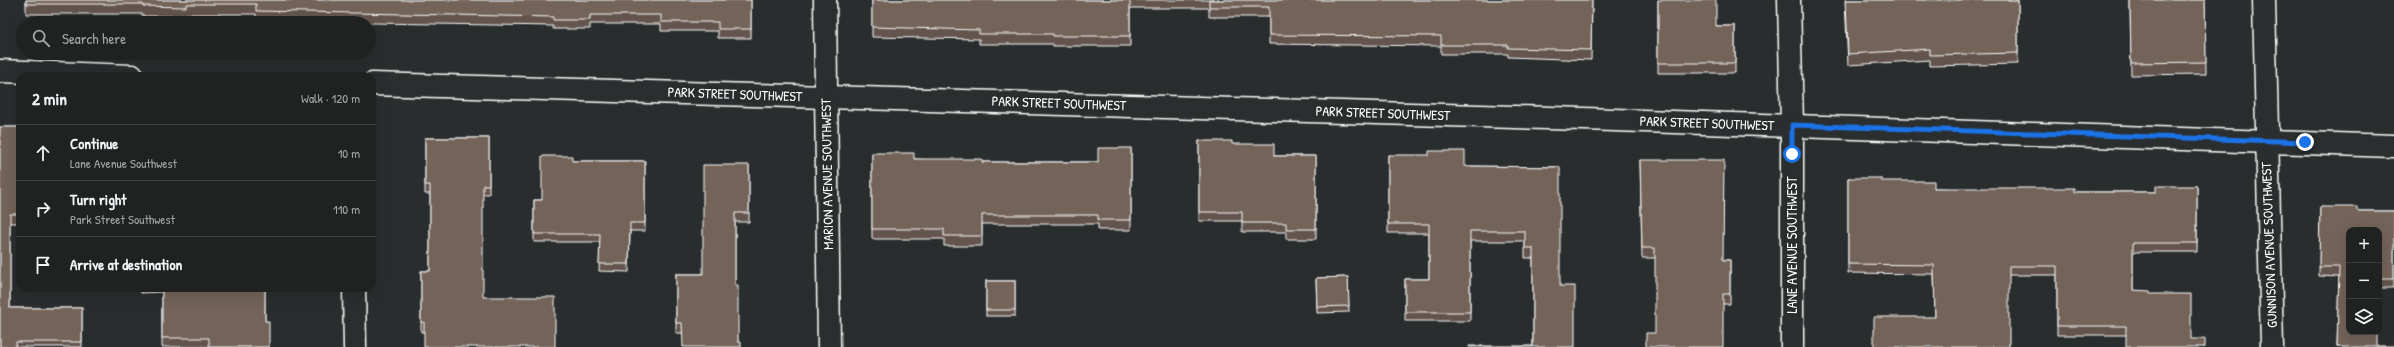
<!DOCTYPE html>
<meta charset="utf-8">
<style>
:root{--surface:#202222;--page:#282a2a;--text:#f1f3f6;--muted:#a2a4a5;--line:#3d3f40}
body{margin:0;font-family:"Patrick Hand",sans-serif;background:var(--page);color:var(--text)}
.controls{position:absolute;right:12px;bottom:12px;display:grid;overflow:hidden;border-radius:8px;box-shadow:0 4px 16px #0002}
.controls button{width:36px;height:36px;display:grid;place-items:center;padding:0;border:0;border-bottom:1px solid var(--line);background:var(--surface);color:var(--text);font:20px sans-serif}
.stop{position:absolute;width:12px;height:12px;margin:-9px;border:3px solid #1a73e8;border-radius:50%;background:#fff}
.stop.end{background:#1a73e8;border-color:#fff;box-shadow:0 1px 4px #0008}
.list{margin:0;padding:0;list-style:none}
h2{display:flex;justify-content:space-between;align-items:center;height:52px;margin:0;padding:0 16px;font-size:17px}
h2 small{font-size:13px;font-weight:400;color:var(--muted)}
.list li{display:grid;grid-template-columns:26px 1fr auto;gap:12px;align-items:center;box-sizing:border-box;height:56px;padding:0 16px;border-top:1px solid var(--line)}
.list b{display:block;font-size:15px;white-space:nowrap}
.list p{margin:0;font-size:13px;white-space:nowrap;color:var(--muted)}
.list em{font-size:13px;font-style:normal;color:var(--muted)}
.icon{flex:none;width:22px;height:22px;fill:none;stroke:currentColor;stroke-width:2;stroke-linecap:round;stroke-linejoin:round}
.map{position:relative;flex:none;width:2394px;height:347px;overflow:hidden}
.search{position:absolute;background:var(--surface);box-shadow:0 4px 16px #0002;left:16px;top:16px;width:360px;height:44px;display:flex;align-items:center;gap:10px;box-sizing:border-box;padding:0 14px;border-radius:22px;color:var(--muted);font-size:15px}
.panel{position:absolute;background:var(--surface);box-shadow:0 4px 16px #0002;left:16px;top:72px;width:360px;height:220px;border-radius:12px}
.map>svg:first-child{display:block}
.lines{fill:none;stroke-linecap:round;stroke-linejoin:round}
.minor-casing{stroke:#fff;stroke-width:25}
.minor{stroke:#2a2d2e;stroke-width:22}
.wall{fill:#63554d;stroke:#fff}
.building{fill:#736359;stroke:#fff}
.route{stroke:#1a73e8;stroke-width:5}
.labels{text-anchor:middle;stroke-width:4;stroke-linejoin:round;paint-order:stroke}
.street-label{font-size:14px;fill:#fff;stroke:#2a2d2e}
</style>
<div class="map">
<svg width="2394" height="347" viewBox="0 0 2394 347">
<rect width="100%" height="100%" fill="#2a2d2e"/>
<filter id="ink" filterUnits="userSpaceOnUse"><feTurbulence type="fractalNoise" baseFrequency=".025" numOctaves="2"/><feDisplacementMap in="SourceGraphic" scale="8" xChannelSelector="R" yChannelSelector="G"/><feConvolveMatrix kernelMatrix="1 2 1 2 8 2 1 2 1" color-interpolation-filters="sRGB"/></filter>
<g filter="url(#ink)">
<g class="lines">
<defs>
<g id="minor">
<polyline points="825,0 829,347"/>
<polyline points="1789,0 1792,125 1792,347"/>
<polyline points="2264,0 2272,347"/>
<polyline points="0,71 132,76"/>
<polyline points="372,84 1584,119 2394,146"/>
<polyline points="354,288 355,347"/>
</g>
</defs>
<use href="#minor" class="minor-casing"/>
<use href="#minor" class="minor"/>
</g>
<g class="wall">
<polygon points="26,0 751,0 751,38 718,38 718,31 661,31 661,24 590,24 590,29 553,29 553,26 256,21 256,14 186,14 186,16 143,16 143,14 26,14"/>
<polygon points="872,0 1592,0 1591,60 1508,57 1508,54 1441,54 1441,46 1269,44 1269,17 1209,17 1209,8 1130,8 1130,46 1053,46 1053,44 979,44 979,39 872,37"/>
<polygon points="1658,0 1716,26 1735,26 1735,73 1658,73"/>
<polygon points="1845,0 2018,0 2018,64 1930,66 1930,60 1848,65"/>
<polygon points="2130,0 2205,0 2206,74 2131,75"/>
<polygon points="0,127 20,127 20,223 10,223 10,308 82,308 82,347 0,347"/>
<polygon points="425,138 489,138 489,194 483,194 424,332 421,332 421,271 430,271 430,194 425,194"/>
<polygon points="1199,141 1274,156 1316,156 1316,239 1286,239 1286,232 1242,232 1242,221 1199,221"/>
<polygon points="1131,148 1131,230 1098,230 1098,224 982,224 982,246 944,246 944,239 872,239 872,153 914,159 982,162 1098,162"/>
<polygon points="1388,155 1465,166 1560,167 1533,346 1533,258 1525,258 1525,241 1470,241 1470,321 1405,321 1405,279 1429,279 1429,233 1388,233"/>
<polygon points="1640,160 1723,260 1730,260 1730,304 1723,304 1655,258 1642,258"/>
<polygon points="572,161 645,161 645,231 630,231 629,272 599,271 600,242 534,242 534,200 542,200"/>
<polygon points="749,165 749,222 735,222 735,285 738,342 741,347 682,333 676,333 676,274 703,274"/>
<polygon points="1848,178 1934,188 2074,192 2156,192 2197,186 2197,252 2133,252 2133,290 2150,294 2191,339 2205,347 2126,335 2057,335 2057,275 2009,275 1935,317 1934,274 1848,273"/>
<polygon points="2320,207 2358,211 2394,211 2394,288 2379,288 2379,230 2349,230 2349,332 2377,346 2337,347 2339,277 2319,276"/>
<polygon points="1348,277 1349,312 1317,313 1316,278"/>
<rect x="986" y="281" width="29" height="35"/>
<polygon points="141,288 265,288 265,321 269,347 162,347 162,292 141,293"/>
</g>
<g class="building">
<polygon points="26,0 751,0 751,29 718,29 718,22 661,22 661,15 590,15 590,20 553,20 553,17 256,11 256,4 186,4 186,7 143,6 143,4 26,4"/>
<polygon points="872,0 1130,0 1130,36 1053,36 1053,34 979,34 979,30 872,27"/>
<polygon points="1209,0 1592,0 1591,50 1508,48 1508,45 1441,45 1441,36 1269,35 1269,7 1209,7"/>
<polygon points="1658,0 1716,0 1716,26 1735,26 1735,63 1658,63"/>
<polygon points="1846,0 2018,0 2018,53 1930,55 1930,49 1848,54"/>
<polygon points="2130,0 2205,0 2206,62 2131,63"/>
<polygon points="0,127 20,127 20,214 10,214 10,308 82,308 82,342 16,342 16,347 0,347"/>
<polygon points="425,138 489,138 489,185 483,185 483,297 555,297 555,347 424,347 424,322 421,322 421,271 430,271 430,185 425,185"/>
<polygon points="1199,141 1232,141 1232,144 1274,144 1274,156 1316,156 1316,229 1286,229 1286,223 1242,223 1242,212 1199,212"/>
<polygon points="1098,148 1131,148 1131,220 1098,220 1098,215 982,215 982,236 944,236 944,229 872,229 872,153 914,153 914,159 982,159 982,162 1098,162"/>
<polygon points="1429,151 1465,151 1465,166 1560,167 1560,286 1575,286 1575,347 1469,347 1469,346 1533,346 1533,248 1525,248 1525,231 1470,231 1470,312 1405,312 1405,279 1429,279 1429,224 1388,224 1388,155 1429,155"/>
<polygon points="542,156 572,156 572,161 645,161 645,223 630,223 629,264 599,264 600,234 534,234 534,200 542,200"/>
<polygon points="1640,160 1724,160 1723,260 1730,260 1730,294 1723,294 1723,347 1646,347 1646,333 1655,333 1655,248 1642,248"/>
<polygon points="703,165 749,165 749,213 735,213 735,285 738,285 738,342 741,342 741,347 683,347 682,323 676,323 676,274 703,274"/>
<polygon points="1848,178 1881,178 1881,181 1934,181 1934,188 2074,188 2074,192 2156,192 2156,186 2197,186 2197,243 2133,243 2133,290 2150,291 2150,294 2191,294 2191,339 2205,339 2205,347 2126,347 2126,326 2057,326 2057,266 2009,266 2009,347 1874,347 1874,317 1935,317 1934,265 1848,264"/>
<polygon points="2320,207 2358,207 2358,211 2394,211 2394,279 2379,279 2379,230 2349,230 2349,332 2377,332 2377,346 2394,346 2394,347 2337,347 2339,267 2319,267"/>
<polygon points="1348,277 1349,306 1317,307 1316,278"/>
<rect x="986" y="281" width="29" height="29"/>
<polygon points="162,288 265,288 265,321 269,321 269,347 209,347 209,338 162,338"/>
</g>
</g>
<g class="lines" filter="url(#ink)">
<polyline class="route" points="1792,154 1792,125 2305,142"/>
</g>
<g class="labels">
<g class="street-label">
<text transform="translate(735 94) rotate(2)" y="5">PARK STREET SOUTHWEST</text>
<text transform="translate(1059 103) rotate(2)" y="5">PARK STREET SOUTHWEST</text>
<text transform="translate(1383 113) rotate(2)" y="5">PARK STREET SOUTHWEST</text>
<text transform="translate(1707 123) rotate(2)" y="5">PARK STREET SOUTHWEST</text>
<text transform="translate(827 174) rotate(-91)" y="5">MARION AVENUE SOUTHWEST</text>
<text transform="translate(1792 245) rotate(-90)" y="5">LANE AVENUE SOUTHWEST</text>
<text transform="translate(2269 245) rotate(-92)" y="5">GUNNISON AVENUE SOUTHWEST</text>
</g>
</g>
</svg>
<div class="controls">
<button>+</button>
<button>−</button>
<button><svg class="icon" aria-label="layers" viewBox="0 0 24 24"><path d="M12 4l9 5-9 5-9-5zM3 14l9 5 9-5"/></svg></button>
</div>
<div class="stop" style="left:1792px;top:154px"></div>
<div class="stop end" style="left:2305px;top:142px"></div>
<div class="search"><svg class="icon" aria-label="search" viewBox="0 0 24 24"><circle cx="10" cy="10" r="6"/><path d="M15 15l6 6"/></svg>Search here</div>
<section class="panel">
<h2>2 min<small>Walk · 120 m</small></h2>
<ul class="list">
<li><svg class="icon" aria-label="ahead" viewBox="0 0 24 24"><path d="M12 20V5M6 11l6-6 6 6"/></svg><div><b>Continue</b><p>Lane Avenue Southwest</p></div><em>10 m</em></li>
<li><svg class="icon" aria-label="right" viewBox="0 0 24 24"><path d="M7 20v-9h11M14 6l5 5-5 5"/></svg><div><b>Turn right</b><p>Park Street Southwest</p></div><em>110 m</em></li>
<li><svg class="icon" aria-label="arrive" viewBox="0 0 24 24"><path d="M6 21V4h12l-3 4 3 4H6"/></svg><div><b>Arrive at destination</b></div></li>
</ul>
</section>
</div>
